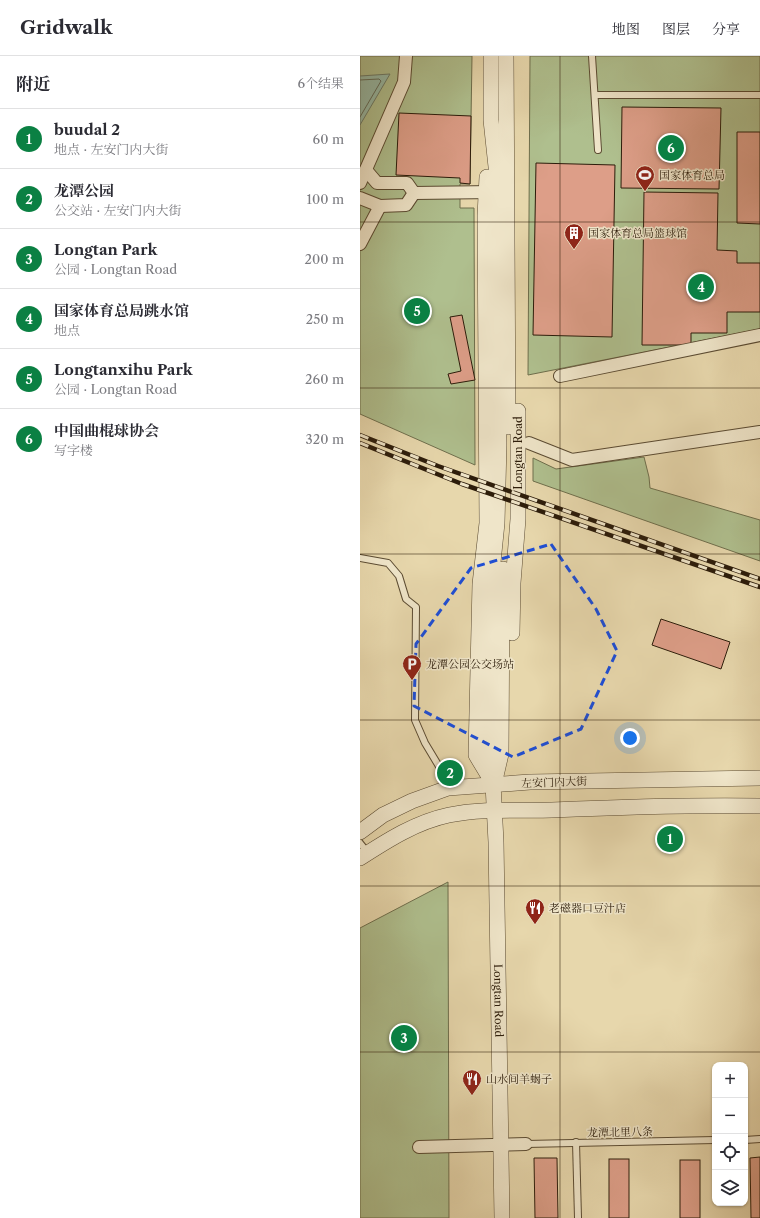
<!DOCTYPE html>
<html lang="zh">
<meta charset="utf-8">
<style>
:root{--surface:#fff;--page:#f2f2f3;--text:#2b2b33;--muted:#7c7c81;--line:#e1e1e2;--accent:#0b8043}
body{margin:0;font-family:"Libre Caslon Text","Noto Serif SC",serif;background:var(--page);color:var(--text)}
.controls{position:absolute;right:12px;bottom:12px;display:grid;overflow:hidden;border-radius:8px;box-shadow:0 1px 3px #0004}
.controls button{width:36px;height:36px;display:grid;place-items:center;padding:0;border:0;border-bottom:1px solid var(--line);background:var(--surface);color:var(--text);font:20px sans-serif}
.you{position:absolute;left:270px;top:682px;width:14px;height:14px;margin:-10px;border:3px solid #fff;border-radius:50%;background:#1a73e8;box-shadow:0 0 0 6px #1a73e833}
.badge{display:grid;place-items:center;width:26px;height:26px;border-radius:50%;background:var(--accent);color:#fff;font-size:13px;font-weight:700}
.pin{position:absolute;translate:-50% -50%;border:2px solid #fff;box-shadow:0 1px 4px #0006}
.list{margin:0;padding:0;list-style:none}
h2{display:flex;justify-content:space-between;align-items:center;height:52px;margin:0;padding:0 16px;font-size:17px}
h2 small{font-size:13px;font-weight:400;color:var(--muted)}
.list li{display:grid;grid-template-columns:26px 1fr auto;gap:12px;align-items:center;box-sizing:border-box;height:60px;padding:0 16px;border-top:1px solid var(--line)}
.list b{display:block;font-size:15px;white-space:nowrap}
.list p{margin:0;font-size:13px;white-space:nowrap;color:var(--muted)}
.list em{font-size:13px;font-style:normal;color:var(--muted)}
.icon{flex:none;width:22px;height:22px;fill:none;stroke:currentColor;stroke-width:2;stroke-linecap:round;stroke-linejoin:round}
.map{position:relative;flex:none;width:400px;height:1162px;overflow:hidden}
header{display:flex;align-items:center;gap:24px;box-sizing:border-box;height:56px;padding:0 20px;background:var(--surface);border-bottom:1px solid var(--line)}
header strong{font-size:19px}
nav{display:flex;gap:22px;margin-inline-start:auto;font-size:14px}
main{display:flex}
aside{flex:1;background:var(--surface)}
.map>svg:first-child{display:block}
.green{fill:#afbf8e;stroke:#6e6e4c}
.water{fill:#97baa6;stroke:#6c7b68}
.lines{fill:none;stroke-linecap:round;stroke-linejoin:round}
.shore{stroke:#626b58;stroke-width:1}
.building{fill:#dd9e88;stroke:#2c1c0a}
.service-casing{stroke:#5b4b32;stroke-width:8}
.minor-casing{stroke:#5b4b32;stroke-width:14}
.tertiary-casing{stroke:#5b4b32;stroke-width:16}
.service{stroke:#efe5c9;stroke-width:6}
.minor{stroke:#efe5c9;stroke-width:12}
.tertiary{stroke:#efe5c9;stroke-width:15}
.rail-casing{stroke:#2c1c0a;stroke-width:4.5}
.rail{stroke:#efe5c9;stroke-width:3;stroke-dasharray:9;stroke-linecap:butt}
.marked{fill:none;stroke:#1d4ed8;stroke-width:3;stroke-dasharray:8 5;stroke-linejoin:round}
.grid{fill:none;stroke:#2c1c0a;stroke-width:1;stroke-opacity:0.55}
.labels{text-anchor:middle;stroke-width:3;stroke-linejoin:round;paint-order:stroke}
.poi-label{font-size:11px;fill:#2c1c0a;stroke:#efe5c9;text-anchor:start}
.street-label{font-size:11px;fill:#2c1c0a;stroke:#efe5c9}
</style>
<header>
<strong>Gridwalk</strong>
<nav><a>地图</a><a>图层</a><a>分享</a></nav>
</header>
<main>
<aside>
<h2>附近<small>6个结果</small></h2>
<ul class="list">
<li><span class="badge">1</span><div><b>buudal 2</b><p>地点 · 左安门内大街</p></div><em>60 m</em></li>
<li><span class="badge">2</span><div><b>龙潭公园</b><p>公交站 · 左安门内大街</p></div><em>100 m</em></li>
<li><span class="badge">3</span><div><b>Longtan Park</b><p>公园 · Longtan Road</p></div><em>200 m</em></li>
<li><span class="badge">4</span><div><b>国家体育总局跳水馆</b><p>地点</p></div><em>250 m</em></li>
<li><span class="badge">5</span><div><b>Longtanxihu Park</b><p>公园 · Longtan Road</p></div><em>260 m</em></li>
<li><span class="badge">6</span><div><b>中国曲棍球协会</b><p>写字楼</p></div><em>320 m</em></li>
</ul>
</aside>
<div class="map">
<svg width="400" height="1162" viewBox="0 0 400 1162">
<rect width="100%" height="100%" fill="#e7d7ac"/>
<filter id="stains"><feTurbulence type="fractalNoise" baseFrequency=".005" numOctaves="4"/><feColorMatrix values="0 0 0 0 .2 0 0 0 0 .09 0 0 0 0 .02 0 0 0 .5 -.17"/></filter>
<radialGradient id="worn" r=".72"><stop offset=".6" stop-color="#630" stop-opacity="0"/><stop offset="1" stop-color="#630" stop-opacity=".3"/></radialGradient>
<g class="green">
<polygon points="0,0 112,0 110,128 100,128 100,152 114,152 115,409 0,358"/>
<polygon points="170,0 400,0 400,273 168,319"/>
<polygon points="284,401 289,421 290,432 400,464 400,505 173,425 173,402 196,413"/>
<polygon points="88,826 89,1162 0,1162 0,872"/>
</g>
<polygon class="water" points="30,18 0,69 0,20"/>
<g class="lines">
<polyline class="shore" points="0,24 19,23 21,25 0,61"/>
</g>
<g class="building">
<polygon points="262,51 361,52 359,133 261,132"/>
<polygon points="39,57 111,60 110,128 100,127 100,122 36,119"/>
<polygon points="377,76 400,76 400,168 377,167"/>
<polygon points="176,107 255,109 252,281 173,279"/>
<polygon points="284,136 358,137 357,194 377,195 377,207 400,207 400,256 367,256 367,277 331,277 331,289 282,289"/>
<polygon points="102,259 115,324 91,328 88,318 101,315 90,261"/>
<polygon points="301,563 370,586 361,613 292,589"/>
<polygon points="400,1101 400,1162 391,1162 390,1102"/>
<polygon points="174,1102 197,1102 198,1162 175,1162"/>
<rect x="249" y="1103" width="20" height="59"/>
<rect x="320" y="1104" width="20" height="58"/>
</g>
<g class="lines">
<defs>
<g id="service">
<polyline points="232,0 238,94"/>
<polyline points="235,39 400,39"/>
<polyline points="0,502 28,507 39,520 46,543 56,551 55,664 65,687 83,717 88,732"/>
<polyline points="0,787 8,797"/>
<polyline points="385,1084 400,1083"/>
<polyline points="216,1086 218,1162"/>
<polyline points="166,1088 355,1084"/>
</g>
<g id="minor">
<polyline points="6,114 17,127 47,127 54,137"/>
<polyline points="0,127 44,26 46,0"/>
<polyline points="54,137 134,136"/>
<polyline points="0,142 20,150 46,149 54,137"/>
<polyline points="0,188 20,150"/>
<polyline points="200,320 400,279"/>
<polyline points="169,387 212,404 400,376"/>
<polyline points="59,1091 166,1088"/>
</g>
<g id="tertiary">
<path id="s1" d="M131 0V64L137 120 136 235 139 388 137 467 131 526 127 647V699L133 728 136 786 142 1162"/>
<polyline points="146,0 148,371"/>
<polyline points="127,121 125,160 127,467 120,528 116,699 128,719"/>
<polyline points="152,577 153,527 158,463 158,355"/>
<polyline points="135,724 141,698 142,528 143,513"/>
<polyline points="0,776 23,759 52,745 88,732 170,726 400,722"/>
<path d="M0 802C28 784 56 766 89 759 123 752 157 755 192 754 261 751 330 749 400 750"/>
</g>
</defs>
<use href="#service" class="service-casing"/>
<use href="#minor" class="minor-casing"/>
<use href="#tertiary" class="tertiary-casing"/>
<use href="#service" class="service"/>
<use href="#minor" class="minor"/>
<use href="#tertiary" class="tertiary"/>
<defs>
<g id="rail">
<polyline points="0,379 78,410 400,523"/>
<polyline points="0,387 102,428 400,531"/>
</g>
</defs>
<use href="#rail" class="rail-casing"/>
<use href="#rail" class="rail"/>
</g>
<path class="marked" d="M191 488 236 553 257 595 221 673 153 701 54 650 56 588 111 512Z"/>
<path class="grid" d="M200 0V1162M0 166H400M0 332H400M0 498H400M0 664H400M0 830H400M0 996H400"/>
<defs>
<symbol id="stadium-pin" viewBox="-11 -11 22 30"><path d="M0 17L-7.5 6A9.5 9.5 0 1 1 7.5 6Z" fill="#8f2418" stroke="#efe5c9"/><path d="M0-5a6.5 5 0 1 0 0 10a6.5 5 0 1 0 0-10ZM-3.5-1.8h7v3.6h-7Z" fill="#fff"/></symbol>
<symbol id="building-pin" viewBox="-11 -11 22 30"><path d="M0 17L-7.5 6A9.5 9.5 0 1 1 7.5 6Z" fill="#8f2418" stroke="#efe5c9"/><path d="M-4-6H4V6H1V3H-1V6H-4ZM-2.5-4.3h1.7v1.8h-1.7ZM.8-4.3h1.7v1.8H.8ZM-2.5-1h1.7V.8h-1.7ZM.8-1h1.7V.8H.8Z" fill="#fff"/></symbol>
<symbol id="parking-pin" viewBox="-11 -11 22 30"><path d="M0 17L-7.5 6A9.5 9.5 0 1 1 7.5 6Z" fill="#8f2418" stroke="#efe5c9"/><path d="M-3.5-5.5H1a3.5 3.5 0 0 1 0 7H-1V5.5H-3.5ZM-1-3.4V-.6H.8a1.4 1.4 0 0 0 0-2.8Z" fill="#fff"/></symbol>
<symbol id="restaurant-pin" viewBox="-11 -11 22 30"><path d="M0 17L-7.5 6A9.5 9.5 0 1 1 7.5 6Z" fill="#8f2418" stroke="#efe5c9"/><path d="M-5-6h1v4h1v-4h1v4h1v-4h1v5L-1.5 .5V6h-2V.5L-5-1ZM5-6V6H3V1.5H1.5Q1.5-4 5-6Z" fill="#fff"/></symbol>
</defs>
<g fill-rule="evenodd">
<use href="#stadium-pin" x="274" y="108" width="22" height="30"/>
<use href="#building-pin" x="203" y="166" width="22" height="30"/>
<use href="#parking-pin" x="41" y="597" width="22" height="30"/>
<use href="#restaurant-pin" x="164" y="841" width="22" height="30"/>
<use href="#restaurant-pin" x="101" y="1012" width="22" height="30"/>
</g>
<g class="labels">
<g class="poi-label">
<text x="299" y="123">国家体育总局</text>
<text x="228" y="181">国家体育总局篮球馆</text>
<text x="66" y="612">龙潭公园公交场站</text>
<text x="189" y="856">老磁器口豆汁店</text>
<text x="126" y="1027">山水间羊蝎子</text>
</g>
<g class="street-label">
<text transform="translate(158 397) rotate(-90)" y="4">Longtan Road</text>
<text transform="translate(194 726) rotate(-2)" y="4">左安门内大街</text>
<text dy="4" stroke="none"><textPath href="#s1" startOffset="946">Longtan Road</textPath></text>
<text transform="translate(260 1076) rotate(-1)" y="4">龙潭北里八条</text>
</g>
</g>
<rect width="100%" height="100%" filter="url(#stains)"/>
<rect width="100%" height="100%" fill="url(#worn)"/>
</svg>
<div class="controls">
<button>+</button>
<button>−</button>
<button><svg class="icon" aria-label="locate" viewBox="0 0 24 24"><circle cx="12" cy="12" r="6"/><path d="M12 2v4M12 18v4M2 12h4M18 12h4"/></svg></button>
<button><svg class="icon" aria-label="layers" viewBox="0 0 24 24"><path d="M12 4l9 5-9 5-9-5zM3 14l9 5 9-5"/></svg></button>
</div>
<div class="you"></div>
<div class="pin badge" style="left:310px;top:783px">1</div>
<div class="pin badge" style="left:90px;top:717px">2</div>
<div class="pin badge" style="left:44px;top:982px">3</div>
<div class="pin badge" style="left:341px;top:231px">4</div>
<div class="pin badge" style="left:57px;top:255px">5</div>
<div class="pin badge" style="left:311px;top:92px">6</div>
</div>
</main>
